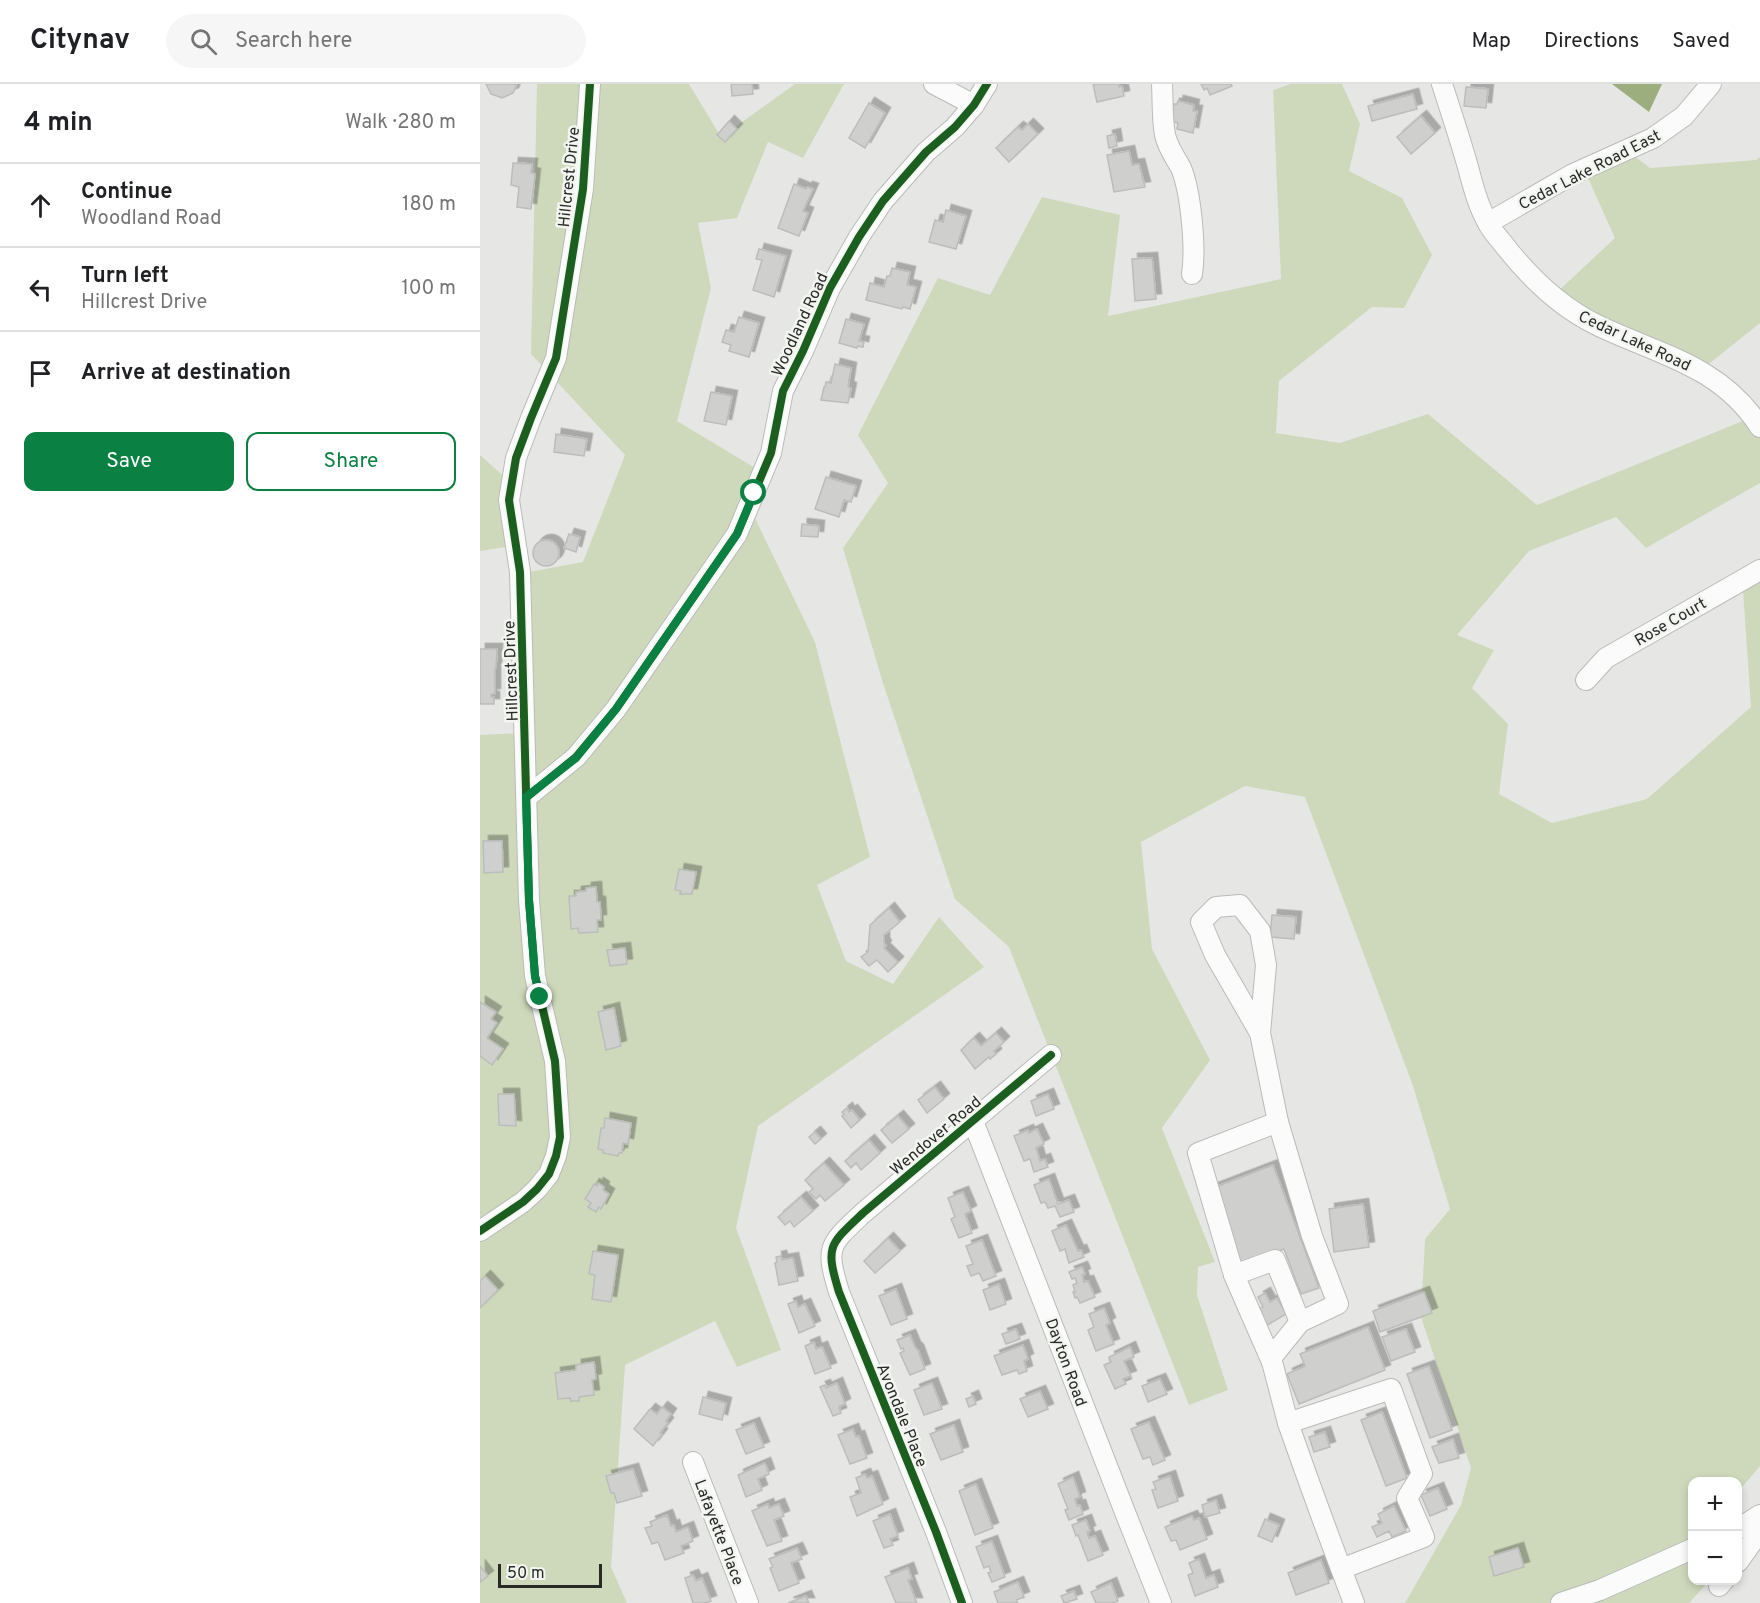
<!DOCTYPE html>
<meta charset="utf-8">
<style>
:root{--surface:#fff;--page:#f6f6f6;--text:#202124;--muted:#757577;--line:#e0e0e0;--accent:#0b8043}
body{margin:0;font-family:Overpass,sans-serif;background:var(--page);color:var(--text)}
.controls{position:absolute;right:18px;bottom:18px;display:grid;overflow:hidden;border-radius:12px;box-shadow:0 3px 9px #0003}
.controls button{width:54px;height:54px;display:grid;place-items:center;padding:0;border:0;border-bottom:2px solid var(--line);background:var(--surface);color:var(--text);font:30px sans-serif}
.scale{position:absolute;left:18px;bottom:15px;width:104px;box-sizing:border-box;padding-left:6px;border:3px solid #292a28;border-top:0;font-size:16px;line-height:21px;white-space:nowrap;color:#292a28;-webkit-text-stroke:4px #f3f5f1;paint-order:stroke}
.stop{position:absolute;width:18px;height:18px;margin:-14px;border:4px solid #0b8043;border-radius:50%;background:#fff}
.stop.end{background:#0b8043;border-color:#fff;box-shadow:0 2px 6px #0008}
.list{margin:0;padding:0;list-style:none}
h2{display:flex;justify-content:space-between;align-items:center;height:78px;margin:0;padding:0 24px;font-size:26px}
h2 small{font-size:20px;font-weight:400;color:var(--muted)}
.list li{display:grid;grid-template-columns:39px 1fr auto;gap:18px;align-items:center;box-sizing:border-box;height:84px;padding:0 24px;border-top:2px solid var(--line)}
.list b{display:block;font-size:22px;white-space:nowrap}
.list p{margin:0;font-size:20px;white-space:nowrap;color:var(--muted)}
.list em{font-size:20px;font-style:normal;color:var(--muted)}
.actions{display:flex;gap:12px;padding:18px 24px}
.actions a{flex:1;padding:14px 0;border:2px solid var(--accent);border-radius:12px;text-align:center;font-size:21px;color:var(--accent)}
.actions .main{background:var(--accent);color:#fff}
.icon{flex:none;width:33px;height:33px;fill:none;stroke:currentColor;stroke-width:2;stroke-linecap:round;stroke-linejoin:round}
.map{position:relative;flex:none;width:1280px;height:1519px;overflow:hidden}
header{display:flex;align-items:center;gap:36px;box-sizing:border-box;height:84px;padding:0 30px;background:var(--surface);border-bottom:2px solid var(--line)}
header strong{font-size:28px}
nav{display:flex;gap:33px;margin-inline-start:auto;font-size:21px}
.search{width:420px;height:54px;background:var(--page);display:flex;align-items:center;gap:15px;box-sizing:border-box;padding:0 21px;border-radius:33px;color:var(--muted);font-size:22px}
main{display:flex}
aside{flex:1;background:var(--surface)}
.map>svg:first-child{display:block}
.green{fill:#ced9bc}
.water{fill:#9cae7d}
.building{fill:#cfd0ce;stroke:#bcbdbb;stroke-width:1.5;filter:url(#shadow)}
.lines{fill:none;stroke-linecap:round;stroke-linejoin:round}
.minor-casing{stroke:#babbb9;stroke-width:22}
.minor{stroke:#fbfbfb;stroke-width:20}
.cycleway-casing{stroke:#f3f5f1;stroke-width:11}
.cycleway{stroke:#1b5e20;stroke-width:8}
.route{stroke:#0b8043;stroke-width:8}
.labels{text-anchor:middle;stroke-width:5;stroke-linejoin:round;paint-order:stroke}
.street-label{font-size:16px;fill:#292a28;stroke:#f3f5f1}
</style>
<header>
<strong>Citynav</strong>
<div class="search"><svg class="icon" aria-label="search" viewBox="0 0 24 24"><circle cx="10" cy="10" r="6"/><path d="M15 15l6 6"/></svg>Search here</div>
<nav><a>Map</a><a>Directions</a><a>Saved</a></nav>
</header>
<main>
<aside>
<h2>4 min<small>Walk · 280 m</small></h2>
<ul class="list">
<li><svg class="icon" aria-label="ahead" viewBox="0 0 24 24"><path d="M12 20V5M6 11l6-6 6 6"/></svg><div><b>Continue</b><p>Woodland Road</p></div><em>180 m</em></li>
<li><svg class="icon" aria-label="left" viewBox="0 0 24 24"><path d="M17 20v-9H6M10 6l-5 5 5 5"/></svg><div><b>Turn left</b><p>Hillcrest Drive</p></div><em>100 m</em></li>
<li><svg class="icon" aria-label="arrive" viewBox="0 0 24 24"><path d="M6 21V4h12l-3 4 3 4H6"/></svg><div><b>Arrive at destination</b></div></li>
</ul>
<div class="actions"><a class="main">Save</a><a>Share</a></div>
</aside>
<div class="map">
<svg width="1280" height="1519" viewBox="0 0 1280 1519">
<defs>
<filter id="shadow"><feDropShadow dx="5.5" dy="-5.5" stdDeviation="0" flood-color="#0004"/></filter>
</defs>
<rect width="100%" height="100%" fill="#e6e7e5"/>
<g class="green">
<polygon points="57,0 209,0 241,53 315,0 364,0 323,74 288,58 257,134 218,139 231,204 197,337 287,391 272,428 335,558 390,773 337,801 366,877 413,900 459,833 504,883 278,1042 256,1144 301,1266 257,1283 235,1237 145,1281 131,1483 147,1519 0,1519 0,651 42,649 38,490 103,478 145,371 51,270"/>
<polygon points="811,0 862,0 880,40 869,87 922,114 952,171 924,224 892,223 799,297 796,349 860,359 948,330 1057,421 1270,334 1280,350 1280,399 1166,464 1136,433 1049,467 977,551 1014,566 992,604 1028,640 1019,710 1072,739 1167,715 1271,623 1262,492 1280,482 1280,1382 1258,1408 1258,1398 1212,1398 1212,1496 1229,1497 1209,1519 925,1519 981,1421 991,1384 941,1233 945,1155 970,1125 933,1002 825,713 765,702 661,758 672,865 730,976 682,1044 735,1178 718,1183 717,1211 748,1306 709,1321 529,863 475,815 402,596 363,464 408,399 378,351 458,194 510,211 562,113 640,131 628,232 801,195 793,6"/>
<polygon points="1144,64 1170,84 1276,76 1280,73 1280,239 1220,287 1075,210 1135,154 1103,83"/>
<polygon points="0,371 30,398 37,461 0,467"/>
</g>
<polygon class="water" points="1132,0 1182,0 1169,28"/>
<g class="building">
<polygon points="6,0 37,0 33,9 22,14 11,10"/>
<polygon points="251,0 272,0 273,10 252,12"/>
<polygon points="613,0 639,0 639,3 642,2 644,12 617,18"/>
<polygon points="721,0 751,0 752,2 730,11 727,4 724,6"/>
<polygon points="986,3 1008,5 1006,24 984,22"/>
<polygon points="933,10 937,25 892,37 888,22"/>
<polygon points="698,17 714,21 713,27 717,27 713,49 697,45 698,39 690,37 694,20 697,20"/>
<polygon points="389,19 405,29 385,64 369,54"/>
<polygon points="941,32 955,49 931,70 917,53"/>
<polygon points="249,37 257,45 245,58 237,51"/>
<polygon points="548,40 558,50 529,78 516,64 538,43 542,46"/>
<polygon points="635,50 637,62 629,64 627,52"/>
<polygon points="649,67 652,81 659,80 665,103 634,108 627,71"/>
<polygon points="33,79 52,80 51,89 55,90 51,125 37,123 39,103 31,101"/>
<polygon points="314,100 326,105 327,103 333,105 323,127 328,129 319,152 298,144"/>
<polygon points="466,126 486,132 476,165 449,158 455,136 463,138"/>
<polygon points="279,165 306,172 294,213 273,206 282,176 276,175"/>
<polygon points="672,174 676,215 655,217 652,175"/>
<polygon points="412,184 430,188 427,201 436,203 430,225 423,223 422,225 386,216 390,199 404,203 407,192 410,192"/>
<polygon points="259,233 279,239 269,273 249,267 251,261 242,258 246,246 254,248"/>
<polygon points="366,235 384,240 379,257 384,258 383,263 378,262 377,264 359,259"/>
<polygon points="355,280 371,284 368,303 371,304 368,319 341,316 344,303 345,303 346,298 351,299"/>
<polygon points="231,308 252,312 246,341 224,337"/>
<polygon points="76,350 107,355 104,372 74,368"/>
<polygon points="346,393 376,402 371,418 364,416 359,433 335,425"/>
<polygon points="322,440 339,442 338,453 321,452"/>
<polygon points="89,450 100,453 96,468 84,464"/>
<circle cx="66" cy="469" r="13"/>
<polygon points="0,565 17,565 16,584 15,585 15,610 11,610 11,613 14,613 14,620 0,620"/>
<polygon points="3,757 22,757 23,788 4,789"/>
<polygon points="199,785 216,788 212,810 200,810 201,807 195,806"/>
<polygon points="116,803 117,818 120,818 121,836 117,836 118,848 99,849 98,844 91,845 89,812 96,812 96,808 106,807 106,804"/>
<polygon points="409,824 420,838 404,851 404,859 406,862 404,864 418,878 408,888 397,876 389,882 381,873 388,868 390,841"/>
<polygon points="792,831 816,833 814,855 790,853"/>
<polygon points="145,864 147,880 130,882 127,866"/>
<polygon points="0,918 16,928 11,935 17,939 7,954 23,965 12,981 0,972"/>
<polygon points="134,924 141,962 126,966 118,928"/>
<polygon points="516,949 524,958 514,967 516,970 510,975 509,973 495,985 481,966 494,954 501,962"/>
<polygon points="455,1003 464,1015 447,1029 438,1016"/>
<polygon points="18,1010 34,1010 36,1042 19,1041"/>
<polygon points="568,1010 574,1025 556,1032 551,1017"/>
<polygon points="367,1024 369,1028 372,1026 380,1036 371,1044 362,1032 364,1030 362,1028"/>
<polygon points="418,1032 429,1045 412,1059 401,1046"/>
<polygon points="125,1034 151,1039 148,1060 143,1059 142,1069 139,1069 138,1072 123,1069 123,1066 118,1065 121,1044 124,1044"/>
<polygon points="557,1045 564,1060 556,1064 558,1070 560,1077 565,1075 568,1083 554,1088 550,1075 544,1077 534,1052 548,1046 549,1049"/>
<polygon points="335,1048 341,1055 335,1060 329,1053"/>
<polygon points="389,1056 400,1069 381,1086 376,1079 371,1084 365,1077"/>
<polygon points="344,1079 364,1101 345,1117 340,1111 336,1115 329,1108 333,1105 325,1096"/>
<polygon points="793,1081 839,1204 821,1210 804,1165 761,1181 733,1104"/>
<polygon points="569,1095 578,1120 589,1116 594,1128 580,1133 575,1122 568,1124 565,1118 561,1119 554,1101"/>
<polygon points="118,1099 124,1103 123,1106 129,1110 121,1125 119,1123 116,1128 108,1123 111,1119 105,1115 114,1100 117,1102"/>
<polygon points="483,1108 491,1127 485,1130 492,1149 479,1154 471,1135 475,1133 468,1114"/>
<polygon points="321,1113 333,1127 314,1143 310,1137 305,1141 298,1133"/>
<polygon points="883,1120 889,1163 854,1168 849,1125"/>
<polygon points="586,1141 598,1167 601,1166 604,1173 589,1179 585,1165 580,1167 572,1147"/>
<polygon points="408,1154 420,1167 395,1189 384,1177"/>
<polygon points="502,1156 516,1192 503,1197 499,1189 491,1192 487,1182 493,1180 486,1162"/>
<polygon points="113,1167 138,1171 131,1218 112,1215 115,1191 109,1190"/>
<polygon points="301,1172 302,1176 313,1174 318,1197 299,1201 295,1179 297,1178 296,1173"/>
<polygon points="602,1183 605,1190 602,1191 604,1198 608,1197 615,1213 600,1219 597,1213 595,1214 593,1208 595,1208 593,1201 597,1199 595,1194 592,1195 589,1188"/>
<polygon points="5,1192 18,1206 0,1224 0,1197"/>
<polygon points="519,1200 526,1220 510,1226 503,1206"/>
<polygon points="416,1205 427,1235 411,1241 399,1212"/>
<polygon points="944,1208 952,1229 900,1248 893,1227"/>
<polygon points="785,1209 790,1218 797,1214 806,1230 786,1242 777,1226 783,1223 778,1213"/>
<polygon points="316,1217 318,1223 325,1220 335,1242 319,1249 308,1220"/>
<polygon points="624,1224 630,1239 626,1241 634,1260 616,1267 608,1246 614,1243 609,1230"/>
<polygon points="888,1243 905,1286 819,1320 807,1290 825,1282 820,1270"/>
<polygon points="536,1245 540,1255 526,1260 522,1250"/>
<polygon points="926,1245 935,1268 911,1277 902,1253"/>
<polygon points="430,1251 435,1263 438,1266 445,1285 430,1291 420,1269 424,1267 423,1264 421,1265 417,1256"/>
<polygon points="334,1258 336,1265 342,1263 351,1284 335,1290 325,1262"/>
<polygon points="543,1261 548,1275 544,1277 547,1287 539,1290 537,1286 522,1291 514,1272"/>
<polygon points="650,1263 654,1273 644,1277 651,1292 643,1295 646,1300 635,1305 624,1281 631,1278 629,1273"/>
<polygon points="114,1278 116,1295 112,1296 114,1311 99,1313 99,1317 91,1317 90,1314 78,1315 75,1289 96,1286 96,1281"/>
<polygon points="949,1282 972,1346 950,1354 927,1290"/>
<polygon points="680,1295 687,1310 668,1318 662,1302"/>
<polygon points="357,1299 365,1320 359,1323 361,1329 353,1332 340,1303 345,1301 346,1304"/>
<polygon points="452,1299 462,1325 444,1331 434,1306"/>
<polygon points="560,1307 568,1325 548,1333 540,1315"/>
<polygon points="493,1312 496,1320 489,1323 486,1315"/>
<polygon points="223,1313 246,1319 242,1336 219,1330"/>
<polygon points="182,1323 191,1330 186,1337 188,1339 180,1349 182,1350 173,1362 154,1345 170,1325 177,1330"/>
<polygon points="902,1328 927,1394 906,1402 881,1336"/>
<polygon points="669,1338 685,1376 673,1381 670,1373 663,1375 651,1345"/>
<polygon points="274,1339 284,1363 266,1370 256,1346"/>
<polygon points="474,1341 483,1368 461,1376 450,1350"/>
<polygon points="373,1345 376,1353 379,1352 387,1374 370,1380 358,1351"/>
<polygon points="845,1348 850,1363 834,1368 829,1353"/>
<polygon points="973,1355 979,1374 959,1379 952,1363"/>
<polygon points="285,1379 289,1390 278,1395 282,1406 266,1413 258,1391"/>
<polygon points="153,1385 162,1412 137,1419 134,1409 131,1409 126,1392"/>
<polygon points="385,1390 387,1394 392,1392 403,1420 377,1432 370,1413 381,1409 376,1394"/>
<polygon points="690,1392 698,1417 678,1424 672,1406 676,1405 673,1398"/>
<polygon points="593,1393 600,1413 595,1415 597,1422 600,1421 603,1430 589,1436 585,1426 588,1425 578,1400"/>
<polygon points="496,1400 513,1444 495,1451 479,1407"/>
<polygon points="958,1404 967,1425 950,1432 941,1411"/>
<polygon points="736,1416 740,1429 725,1433 722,1421"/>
<polygon points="288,1420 289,1424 299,1420 304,1432 294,1436 302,1457 287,1462 272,1427"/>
<polygon points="914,1422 926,1447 912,1453 909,1447 897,1453 892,1443 902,1439 898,1430"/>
<polygon points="410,1430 418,1452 410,1455 413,1461 404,1464 393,1437"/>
<polygon points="187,1431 191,1442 194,1441 196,1448 208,1443 213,1457 201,1462 204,1469 185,1476 178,1458 172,1460 165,1444 172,1442 170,1438"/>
<polygon points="712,1432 714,1436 719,1434 727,1455 700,1466 696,1456 691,1457 685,1443"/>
<polygon points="785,1435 799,1441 792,1458 778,1452"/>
<polygon points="606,1436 610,1447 607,1448 609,1454 615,1452 623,1471 608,1477 598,1451 596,1452 592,1441"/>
<polygon points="512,1457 525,1493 512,1498 508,1489 511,1488 509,1482 504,1484 496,1463"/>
<polygon points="317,1464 322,1475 311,1479 319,1499 299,1507 290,1484 293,1483 289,1475"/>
<polygon points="1038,1464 1044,1483 1014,1492 1009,1473"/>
<polygon points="719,1475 726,1494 734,1491 738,1503 715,1512 708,1491 713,1489 709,1479"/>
<polygon points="841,1476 849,1499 816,1511 808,1489"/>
<polygon points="0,1482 8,1492 0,1498"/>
<polygon points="428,1484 432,1495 428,1496 437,1519 416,1519 405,1493"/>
<polygon points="213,1491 216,1497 222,1494 231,1517 225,1519 213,1519 205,1494"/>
<polygon points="538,1498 544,1513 536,1516 538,1519 518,1519 514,1508"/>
<polygon points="631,1499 638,1517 632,1519 616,1519 611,1508"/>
<polygon points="594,1507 597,1515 584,1519 581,1512"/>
<polygon points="326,1512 329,1519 308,1519"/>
</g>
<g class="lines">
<defs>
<g id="minor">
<polyline points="454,0 494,21"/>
<path d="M682 0C683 17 682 35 685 51 688 64 695 73 701 84 711 108 716 164 712 190"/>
<path d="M962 0C971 28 980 55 988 83 993 102 998 122 1008 139 1011 146 1017 152 1021 157 1047 191 1078 222 1117 241 1179 271 1240 281 1280 343"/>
<polyline points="1008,139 1093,90 1173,54 1204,32 1231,0"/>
<polyline points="1106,596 1126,574 1280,486"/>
<polyline points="47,713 96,673 136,625 257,450 291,369 303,307 323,267 350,204 379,153 403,117 446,68 475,43 494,21 507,0"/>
<polyline points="780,949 735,871 721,838 736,823 760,821 780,847 786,881 780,949 798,1038 832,1152 858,1220 820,1238 791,1274 808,1339"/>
<path d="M493 1037C556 1198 617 1359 681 1519"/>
<polyline points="0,1147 43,1118 57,1105 69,1090 76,1072 80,1053 75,977 55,892 49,816 40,488 29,416 36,374 51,334 76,274 103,105 110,0"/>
<polyline points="754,1191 718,1069 798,1038"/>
<polyline points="792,1278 754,1191 795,1176 820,1238"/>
<polyline points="213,1378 268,1519"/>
<polyline points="1258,1445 1280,1431"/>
<polyline points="1258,1478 1280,1447"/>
<path d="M861 1485 944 1453 927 1414 942 1390 911 1305 808 1339C829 1399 851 1459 874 1519"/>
<polyline points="1239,1502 1244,1496"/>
<path d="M482 1519 456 1448 359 1208C345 1162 349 1161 383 1129L571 971"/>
<polyline points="1081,1519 1120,1506 1212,1465"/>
</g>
</defs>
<use href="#minor" class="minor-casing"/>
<use href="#minor" class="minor"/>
<defs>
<g id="cycleway">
<polyline points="47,713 96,673 136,625 257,450 291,369 303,307 323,267 350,204 379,153 403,117 446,68 475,43 494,21 507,0"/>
<polyline points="0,1147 43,1118 57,1105 69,1090 76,1072 80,1053 75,977 55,892 49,816 40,488 29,416 36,374 51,334 76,274 103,105 110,0"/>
<path d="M482 1519 456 1448 359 1208C345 1162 349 1161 383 1129L571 971"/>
</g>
</defs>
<use href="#cycleway" class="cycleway-casing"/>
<use href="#cycleway" class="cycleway"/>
</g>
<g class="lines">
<polyline class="route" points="60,913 55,892 49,816 46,713 96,674 136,625 257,450 274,409"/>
</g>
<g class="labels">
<g class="street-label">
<text transform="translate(1109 85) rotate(-27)" y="6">Cedar Lake Road East</text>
<text transform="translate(88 93) rotate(-84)" y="6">Hillcrest Drive</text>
<text transform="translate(319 240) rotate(-65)" y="6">Woodland Road</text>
<text transform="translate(1155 256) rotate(25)" y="6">Cedar Lake Road</text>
<text transform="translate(1190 537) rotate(-30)" y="6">Rose Court</text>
<text transform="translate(30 587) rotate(-92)" y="6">Hillcrest Drive</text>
<text transform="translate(455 1051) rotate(-40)" y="6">Wendover Road</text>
<text transform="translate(587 1278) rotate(70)" y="6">Dayton Road</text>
<text transform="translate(423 1331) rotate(68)" y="6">Avondale Place</text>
<text transform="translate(240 1448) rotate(69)" y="6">Lafayette Place</text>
</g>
</g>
</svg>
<div class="controls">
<button>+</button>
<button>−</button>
</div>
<div class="scale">50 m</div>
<div class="stop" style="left:274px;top:409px"></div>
<div class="stop end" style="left:60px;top:913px"></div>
</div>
</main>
